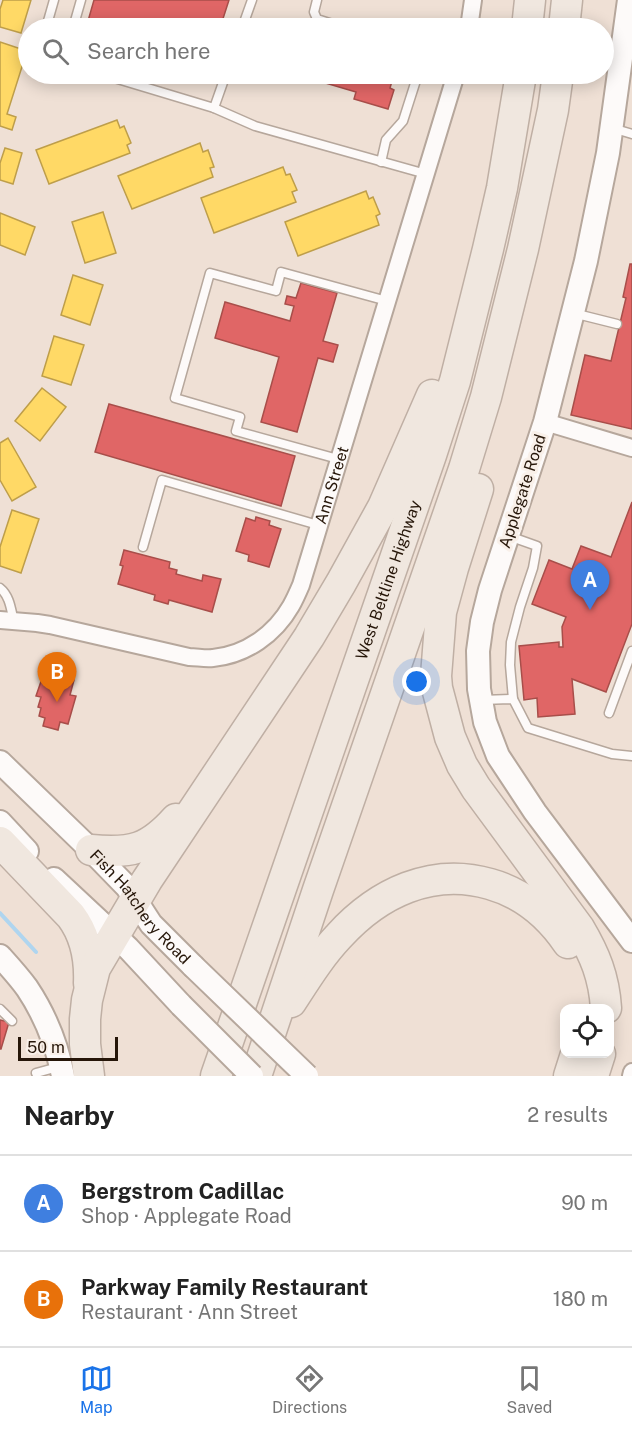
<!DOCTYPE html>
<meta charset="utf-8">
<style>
:root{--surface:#fff;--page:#f6f6f6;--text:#222;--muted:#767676;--line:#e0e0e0;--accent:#1a73e8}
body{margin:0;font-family:"Public Sans",sans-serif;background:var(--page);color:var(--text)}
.controls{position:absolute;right:18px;bottom:18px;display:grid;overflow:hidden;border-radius:12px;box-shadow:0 3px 15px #0003}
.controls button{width:54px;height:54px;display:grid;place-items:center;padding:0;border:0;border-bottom:2px solid var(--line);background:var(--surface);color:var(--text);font:30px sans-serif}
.scale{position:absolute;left:18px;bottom:15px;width:100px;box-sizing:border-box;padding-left:6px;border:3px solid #261609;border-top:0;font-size:16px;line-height:21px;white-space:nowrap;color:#261609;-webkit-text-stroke:4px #f9f0e9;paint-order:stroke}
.you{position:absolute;left:417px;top:682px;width:21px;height:21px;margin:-15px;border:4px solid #fff;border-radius:50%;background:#1a73e8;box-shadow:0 0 0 9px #1a73e833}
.badge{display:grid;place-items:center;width:39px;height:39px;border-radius:50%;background:var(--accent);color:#fff;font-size:20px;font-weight:700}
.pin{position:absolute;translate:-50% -50px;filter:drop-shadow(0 2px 3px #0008)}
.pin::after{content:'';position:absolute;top:32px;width:21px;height:18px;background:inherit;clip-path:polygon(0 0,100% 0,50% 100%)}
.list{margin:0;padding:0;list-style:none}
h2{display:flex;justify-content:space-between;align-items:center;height:78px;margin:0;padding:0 24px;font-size:26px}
h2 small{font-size:20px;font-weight:400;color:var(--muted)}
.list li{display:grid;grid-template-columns:39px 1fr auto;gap:18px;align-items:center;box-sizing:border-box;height:96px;padding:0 24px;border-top:2px solid var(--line)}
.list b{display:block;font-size:22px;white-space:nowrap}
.list p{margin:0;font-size:20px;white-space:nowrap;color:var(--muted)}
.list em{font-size:20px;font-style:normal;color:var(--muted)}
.icon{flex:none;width:33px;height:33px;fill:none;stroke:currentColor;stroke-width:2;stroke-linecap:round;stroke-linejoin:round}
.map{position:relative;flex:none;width:632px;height:1076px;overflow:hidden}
.search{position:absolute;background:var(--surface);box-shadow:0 3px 15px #0003;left:18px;right:18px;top:18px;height:66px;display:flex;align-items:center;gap:15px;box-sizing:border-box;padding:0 21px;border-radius:33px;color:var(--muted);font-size:22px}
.sheet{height:270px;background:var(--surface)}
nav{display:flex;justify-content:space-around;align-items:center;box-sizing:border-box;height:84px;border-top:2px solid var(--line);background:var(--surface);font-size:16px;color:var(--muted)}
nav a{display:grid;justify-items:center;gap:3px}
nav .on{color:var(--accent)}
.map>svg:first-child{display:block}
.homes{fill:#ffd966;stroke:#be9e4a;stroke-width:1.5}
.shops{fill:#e06666;stroke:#a84e4a;stroke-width:1.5}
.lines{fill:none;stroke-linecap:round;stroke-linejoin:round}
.stream{stroke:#afd5ef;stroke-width:4}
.lane-casing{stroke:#b6a79c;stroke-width:11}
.street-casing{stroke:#b6a79c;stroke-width:20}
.secondary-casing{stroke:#b6a79c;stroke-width:26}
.highway-casing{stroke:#bfafa4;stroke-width:33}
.lane{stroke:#fdfaf9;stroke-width:8}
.street{stroke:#fdfaf9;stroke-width:16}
.secondary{stroke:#fdfaf9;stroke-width:22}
.highway{stroke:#f0e7df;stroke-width:30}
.secondary-bridge-casing{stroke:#b6a79c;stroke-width:26;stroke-linecap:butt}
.secondary-bridge{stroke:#fdfaf9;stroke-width:22}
.labels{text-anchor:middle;stroke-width:6;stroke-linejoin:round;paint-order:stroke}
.street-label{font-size:16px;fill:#261609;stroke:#f9f0e9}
</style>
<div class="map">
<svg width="632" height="1076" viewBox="0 0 632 1076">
<rect width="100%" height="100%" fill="#efe0d5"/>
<g class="homes">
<polygon points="3,0 31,0 21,33 0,27 0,9"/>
<polygon points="0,42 27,51 7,114 16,117 12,130 0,126"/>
<polygon points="117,120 120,128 124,126 131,143 127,145 130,153 49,184 36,150"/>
<polygon points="200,143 203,152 208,150 214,167 210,168 213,177 132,209 118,176"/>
<polygon points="5,148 22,153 13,184 0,180 0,163"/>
<polygon points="283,167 286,175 290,174 297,190 292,192 296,202 214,233 201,198"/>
<polygon points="366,191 369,199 373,197 380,214 376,216 379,225 298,256 285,222"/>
<polygon points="103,212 116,253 85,263 72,222"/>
<polygon points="0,213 35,227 25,255 0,245"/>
<polygon points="73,275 103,285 90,325 61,315"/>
<polygon points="54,336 84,345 71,385 42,376"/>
<polygon points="42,388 66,407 40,441 15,421"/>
<polygon points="8,438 36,487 12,501 0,480 0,443"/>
<polygon points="12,510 39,519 21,573 0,566 0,547"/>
</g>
<g class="shops">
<polygon points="94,0 229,0 220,28 86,28"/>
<polygon points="295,74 394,74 390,88 394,90 388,109 354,99 356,92"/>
<polygon points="630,264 632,264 632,429 571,415 585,355 611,361 626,298 623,297"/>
<polygon points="301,283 337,293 323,341 338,345 333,362 318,358 297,432 261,422 279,357 215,338 225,302 290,321 294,306 285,304 287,296 296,298"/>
<polygon points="109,404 295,456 281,506 95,452"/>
<polygon points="632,502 632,624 606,692 572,679 575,714 538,717 537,698 524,700 519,646 559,642 559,647 563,647 562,627 566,617 532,604 549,560 572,569 581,546 611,557"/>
<polygon points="256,517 270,521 269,525 281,529 269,567 248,561 249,555 236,551 246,518 255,521"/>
<polygon points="124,550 170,562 169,568 177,570 176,574 202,581 203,575 221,579 212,612 169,600 168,604 154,600 155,595 118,584 123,566 120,565"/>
<polygon points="45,670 57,673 57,675 74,680 70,695 76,696 68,724 60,722 58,730 43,726 45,718 39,716 41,708 38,707 41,697 36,696"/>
<polygon points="0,1020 9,1022 1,1049 0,1049"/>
</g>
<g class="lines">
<polyline class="stream" points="0,913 36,952"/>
<defs>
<g id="lane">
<polyline points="317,0 314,12 317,19 345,28"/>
<polyline points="46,28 54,0"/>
<polyline points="73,28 81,0"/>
<polyline points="242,28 252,0"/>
<polyline points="101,74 214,108 226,74"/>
<polyline points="214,108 255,126 426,174"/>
<polyline points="612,128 632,134"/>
<polyline points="381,162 386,140 403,121 418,74"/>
<polyline points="573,313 617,324"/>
<polyline points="338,459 236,431 240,417 175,398 210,273 276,291 281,272 387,301"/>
<polyline points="509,536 537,546 533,568 520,607 511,642 510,665 513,699"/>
<polyline points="143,547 162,480 318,525"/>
<path d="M0 588C10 596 11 610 14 622"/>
<polyline points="482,700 513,699 528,728 612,754 632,756"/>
<polyline points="609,713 632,651"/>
<polyline points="0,1009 12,1021"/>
<polyline points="36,1073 58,1067"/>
</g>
<g id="street">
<polyline points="469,28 473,0"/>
<polyline points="545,422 632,448"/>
<path id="s1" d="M0 620 37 623 50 625 189 657C197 657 205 659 213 658 246 655 275 634 291 606 295 599 298 592 301 585L456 74"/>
<polyline points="631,1076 632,1072"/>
</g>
<g id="secondary">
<polyline points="629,0 608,153 586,261 545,422 490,590 482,622 478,651 479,689 485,722 498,756 535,812 632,941"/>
<path id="s2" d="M0 762 91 850 127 887 151 924 193 966"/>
<polyline points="0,822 27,851"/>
<polyline points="54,879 128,948 181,1005"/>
<path d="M0 956C9 966 19 977 27 988 45 1015 57 1045 63 1076"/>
</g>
<g id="highway">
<polyline points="527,28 530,0"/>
<polyline points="564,28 567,0"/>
<path d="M478 489 453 568 441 612 436 676 437 688 450 737 462 765 476 788 579 928C595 955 604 977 606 1008"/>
<path d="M0 842 71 916C86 936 90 959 89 983"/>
<path d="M91 850C132 854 149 849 176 819"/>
<path d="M291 1002C306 979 320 956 339 936 378 893 432 867 490 884 522 893 549 915 568 943"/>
<polyline points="89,1076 85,1044 85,1019 87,1000 95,968 147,880 309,637 341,583 383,507 432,395"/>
<path id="s3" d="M216 1076 431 455 455 381 488 249 502 188 521 74"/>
<polyline points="256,1076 318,890 464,469 486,397 523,249 553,110 558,74"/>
<polyline points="569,1076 576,1054"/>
<polyline points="593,1076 600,1054"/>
</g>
</defs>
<use href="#lane" class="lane-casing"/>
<use href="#street" class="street-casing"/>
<use href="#secondary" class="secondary-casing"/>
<use href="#highway" class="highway-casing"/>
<use href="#lane" class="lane"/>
<use href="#street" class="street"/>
<use href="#secondary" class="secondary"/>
<use href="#highway" class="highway"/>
<defs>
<g id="secondary-bridge">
<polyline points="193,966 307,1076"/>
<polyline points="181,1005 252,1076"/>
</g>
</defs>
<use href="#secondary-bridge" class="secondary-bridge-casing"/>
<use href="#secondary-bridge" class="secondary-bridge"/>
</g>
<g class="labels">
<g class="street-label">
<text dy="6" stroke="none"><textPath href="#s1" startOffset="442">Ann Street</textPath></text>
<text transform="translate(522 491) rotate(-72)" y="6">Applegate Road</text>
<text dy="6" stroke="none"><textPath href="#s3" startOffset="525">West Beltline Highway</textPath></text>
<text dy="6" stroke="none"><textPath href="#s2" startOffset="202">Fish Hatchery Road</textPath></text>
</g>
</g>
</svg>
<div class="controls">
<button><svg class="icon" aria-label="locate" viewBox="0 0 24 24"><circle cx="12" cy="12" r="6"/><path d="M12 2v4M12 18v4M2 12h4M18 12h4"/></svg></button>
</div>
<div class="scale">50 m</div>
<div class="you"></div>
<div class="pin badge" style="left:590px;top:610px;background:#3f7fe0">A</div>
<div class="pin badge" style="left:57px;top:702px;background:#e8710a">B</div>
<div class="search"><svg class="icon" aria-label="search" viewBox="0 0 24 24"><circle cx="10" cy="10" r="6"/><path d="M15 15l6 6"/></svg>Search here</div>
</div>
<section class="sheet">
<h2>Nearby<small>2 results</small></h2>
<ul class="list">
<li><span class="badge" style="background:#3f7fe0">A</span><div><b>Bergstrom Cadillac</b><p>Shop · Applegate Road</p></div><em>90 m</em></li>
<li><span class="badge" style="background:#e8710a">B</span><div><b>Parkway Family Restaurant</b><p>Restaurant · Ann Street</p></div><em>180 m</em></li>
</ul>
</section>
<nav>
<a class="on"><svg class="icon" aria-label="map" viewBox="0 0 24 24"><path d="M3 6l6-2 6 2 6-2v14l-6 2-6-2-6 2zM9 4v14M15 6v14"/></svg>Map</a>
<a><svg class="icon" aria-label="directions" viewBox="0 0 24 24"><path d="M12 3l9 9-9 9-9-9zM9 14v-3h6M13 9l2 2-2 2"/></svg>Directions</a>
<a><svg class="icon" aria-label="saved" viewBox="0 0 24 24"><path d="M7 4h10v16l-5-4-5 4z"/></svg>Saved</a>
</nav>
